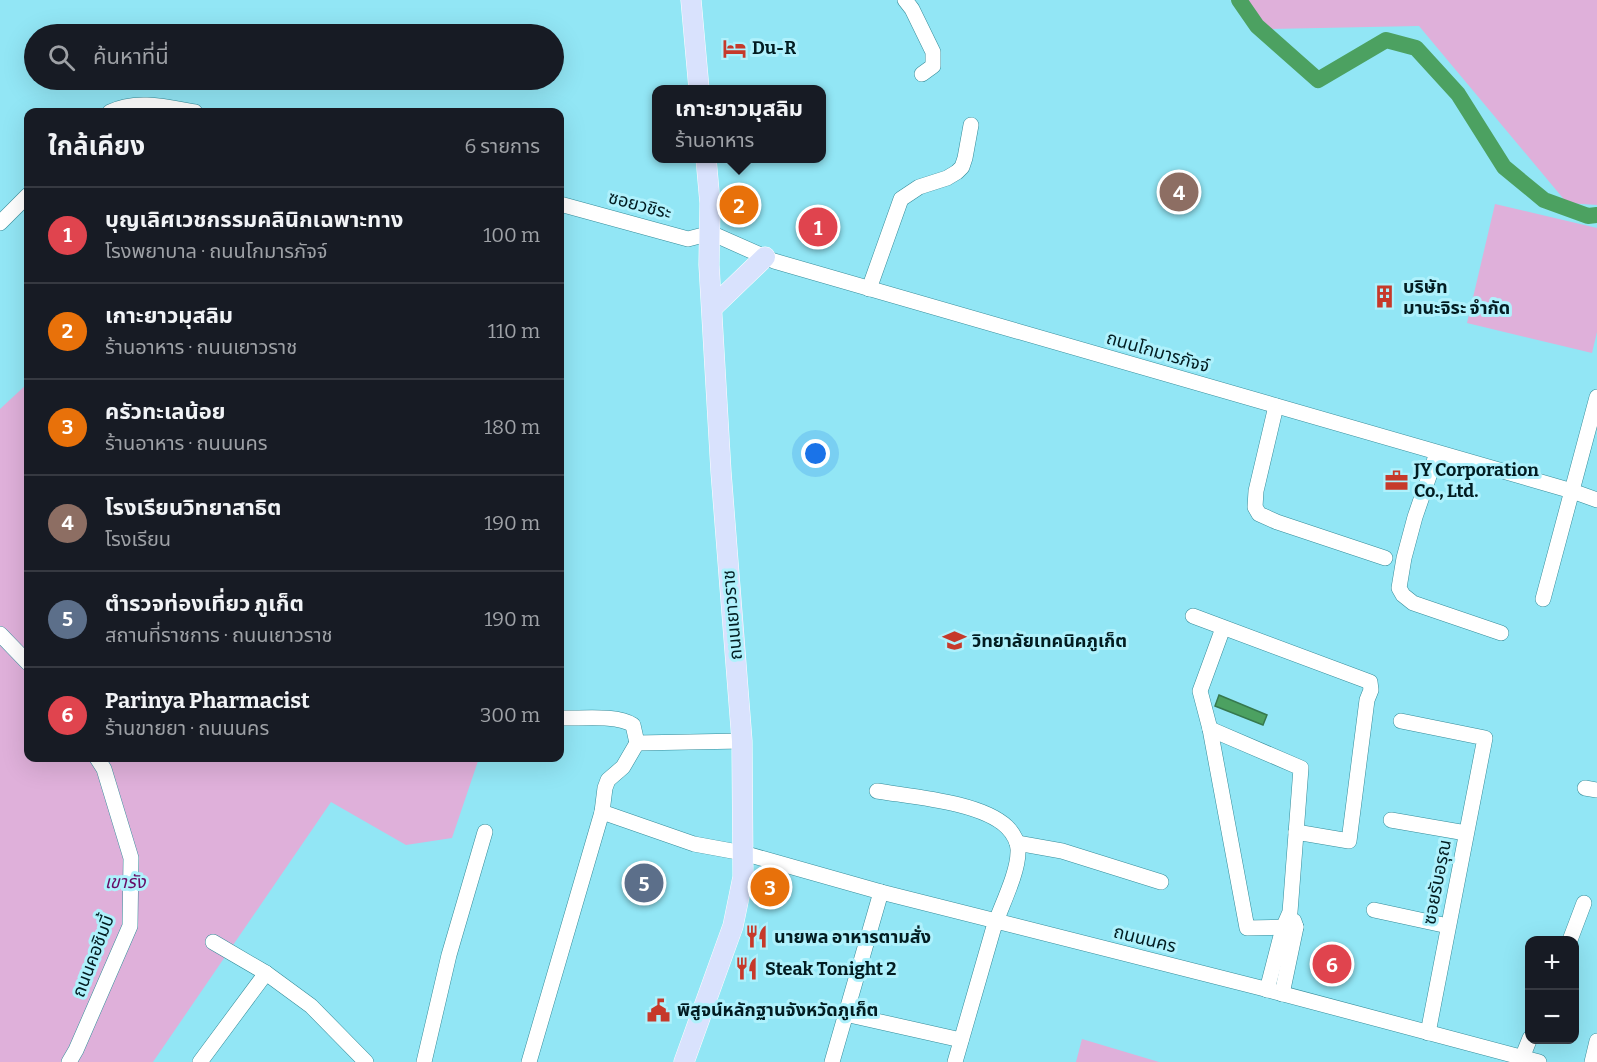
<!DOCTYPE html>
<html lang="th">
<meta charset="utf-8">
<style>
:root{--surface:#171b24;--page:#242831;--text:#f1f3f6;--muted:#9ea1a6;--line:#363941;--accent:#8c9099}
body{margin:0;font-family:Bitter,"Noto Sans Thai",serif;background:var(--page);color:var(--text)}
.controls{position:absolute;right:18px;bottom:18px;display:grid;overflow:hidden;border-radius:12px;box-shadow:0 6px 24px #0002}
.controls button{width:54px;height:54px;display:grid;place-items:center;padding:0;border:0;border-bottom:2px solid var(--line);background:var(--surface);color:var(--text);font:30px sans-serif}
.you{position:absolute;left:816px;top:454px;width:21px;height:21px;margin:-15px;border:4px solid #fff;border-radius:50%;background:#1a73e8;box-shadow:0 0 0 9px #1a73e833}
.badge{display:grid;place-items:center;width:39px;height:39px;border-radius:50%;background:var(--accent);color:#fff;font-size:20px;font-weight:700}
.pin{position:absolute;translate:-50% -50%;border:3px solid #fff;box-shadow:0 2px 6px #0006}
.popup{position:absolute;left:652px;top:85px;width:174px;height:78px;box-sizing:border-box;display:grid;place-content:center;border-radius:12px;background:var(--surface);filter:drop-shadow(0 2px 4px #0005);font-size:20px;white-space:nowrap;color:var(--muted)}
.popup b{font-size:22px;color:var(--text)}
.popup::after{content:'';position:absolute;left:50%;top:100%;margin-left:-12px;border:12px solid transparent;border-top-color:var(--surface)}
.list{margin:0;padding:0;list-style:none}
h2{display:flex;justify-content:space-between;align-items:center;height:78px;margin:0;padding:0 24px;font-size:26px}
h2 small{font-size:20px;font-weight:400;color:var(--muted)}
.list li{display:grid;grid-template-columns:39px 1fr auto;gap:18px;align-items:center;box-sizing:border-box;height:96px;padding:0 24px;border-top:2px solid var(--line)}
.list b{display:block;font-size:22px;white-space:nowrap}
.list p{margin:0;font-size:20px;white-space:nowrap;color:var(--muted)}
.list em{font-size:20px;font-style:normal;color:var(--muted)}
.icon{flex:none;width:33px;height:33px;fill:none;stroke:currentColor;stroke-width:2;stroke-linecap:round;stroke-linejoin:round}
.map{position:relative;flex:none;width:1597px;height:1062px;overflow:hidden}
.search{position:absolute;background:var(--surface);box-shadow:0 6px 24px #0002;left:24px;top:24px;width:540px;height:66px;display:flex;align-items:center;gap:15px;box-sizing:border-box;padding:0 21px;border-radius:33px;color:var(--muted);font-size:22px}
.panel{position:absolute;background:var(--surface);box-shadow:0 6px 24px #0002;left:24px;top:108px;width:540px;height:654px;border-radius:12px}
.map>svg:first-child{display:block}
.green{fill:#dfb0da}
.water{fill:#4ca161;stroke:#36794e;stroke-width:1.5}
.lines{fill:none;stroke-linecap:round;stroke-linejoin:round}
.canal{stroke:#4ca161;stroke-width:16}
.minor-casing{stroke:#358c9a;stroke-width:16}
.major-casing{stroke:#fff;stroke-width:21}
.minor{stroke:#fff;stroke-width:15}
.major{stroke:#d9e2fd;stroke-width:20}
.labels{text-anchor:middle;stroke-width:6;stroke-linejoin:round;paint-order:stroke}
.poi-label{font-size:18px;font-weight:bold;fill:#021c21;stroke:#aff1fc;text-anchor:start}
.street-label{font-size:18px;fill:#021c21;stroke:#aff1fc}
.park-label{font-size:18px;font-style:italic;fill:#680c65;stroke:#aff1fc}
</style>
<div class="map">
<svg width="1597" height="1062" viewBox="0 0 1597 1062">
<rect width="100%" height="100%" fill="#92e6f5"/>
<g class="green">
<polygon points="1246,0 1597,0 1597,205 1567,203 1419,26 1264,29"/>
<polygon points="1495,204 1597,228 1597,332 1592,353 1467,323"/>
<polygon points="28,383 28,758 479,758 452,838 406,845 331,802 153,1062 0,1062 0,409"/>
<polygon points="1082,1039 1159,1062 1076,1062"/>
</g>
<polygon class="water" points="1219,695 1267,715 1263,725 1215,706"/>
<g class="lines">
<polyline class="canal" points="1239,0 1257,26 1318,80 1386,40 1416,48 1458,94 1504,167 1544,200 1588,216 1597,215"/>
<defs>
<g id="minor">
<polyline points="905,0 912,9 933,52 933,66 922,74"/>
<path d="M110 112C136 99 167 107 195 112"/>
<polyline points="560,204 688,239 711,233 774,261 1572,491 1597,500"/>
<polyline points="0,223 28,195"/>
<polyline points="869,289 901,199 919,187 947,178 957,172 962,167 965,158 971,125"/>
<polyline points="1276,406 1256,491 1255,507 1259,514 1277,522 1385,558"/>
<polyline points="1437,453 1415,517 1404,558 1399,588 1403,595 1413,603 1501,633"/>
<polyline points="1543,599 1597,397"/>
<polyline points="1193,616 1370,682 1371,690 1367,700 1349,841 1296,832"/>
<polyline points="1223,628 1200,691 1210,729 1247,928 1296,927"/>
<polyline points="0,634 28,663"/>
<path d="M560 718C580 719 616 714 633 725L637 743 742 741"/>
<polyline points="1401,721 1485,738 1428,1033"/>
<polyline points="1210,729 1301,768 1290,912 1283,928 1267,990"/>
<polyline points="1585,788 1597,790"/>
<path d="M877 791C913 797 981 802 1007 827 1013 833 1019 843 1018 852 1018 874 1000 908 993 930 980 974 968 1018 955 1062"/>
<polyline points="602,812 694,844 743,853 881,892 1261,988 1539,1062"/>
<polyline points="1391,820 1466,833"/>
<polyline points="1017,843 1062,851 1161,882"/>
<polyline points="1374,910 1448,926"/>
<polyline points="1570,940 1584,903"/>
<polyline points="213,942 266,973 311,1006 366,1062"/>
<polyline points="1282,994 1296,927 1294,921"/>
<polyline points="845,1014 961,1040"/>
<polyline points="1522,1058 1530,1038"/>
<polyline points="69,1062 76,1050 130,926 131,858 104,769 97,758"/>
<polyline points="200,1062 266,973"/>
<polyline points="424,1062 449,955 485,832"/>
<polyline points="529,1062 602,812 605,788 608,780 623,767 637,743"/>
<polyline points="832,1062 881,892"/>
<polyline points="1592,1062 1597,1041"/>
</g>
<g id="major">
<polyline points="691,0 699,89"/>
<polyline points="712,308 765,257"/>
<polyline points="684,1062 733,926 743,877 742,741 721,472 709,265 710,203 706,158"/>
</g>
</defs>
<use href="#minor" class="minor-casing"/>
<use href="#major" class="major-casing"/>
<use href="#minor" class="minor"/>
<use href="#major" class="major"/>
</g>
<defs>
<symbol id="hotel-bare" viewBox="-9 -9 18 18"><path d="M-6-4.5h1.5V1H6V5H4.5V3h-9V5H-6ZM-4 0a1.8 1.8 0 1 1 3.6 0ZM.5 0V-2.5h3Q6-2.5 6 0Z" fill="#c6392a" stroke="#aff1fc" stroke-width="2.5" paint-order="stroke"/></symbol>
<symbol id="building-bare" viewBox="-9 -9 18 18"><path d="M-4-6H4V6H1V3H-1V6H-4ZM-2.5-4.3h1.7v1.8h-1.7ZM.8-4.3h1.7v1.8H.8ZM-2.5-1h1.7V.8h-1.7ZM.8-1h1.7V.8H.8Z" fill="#c6392a" stroke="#aff1fc" stroke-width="2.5" paint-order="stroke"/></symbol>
<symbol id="office-bare" viewBox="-9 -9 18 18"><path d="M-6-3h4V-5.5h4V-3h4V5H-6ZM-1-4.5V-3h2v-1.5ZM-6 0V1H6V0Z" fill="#c6392a" stroke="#aff1fc" stroke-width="2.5" paint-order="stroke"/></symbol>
<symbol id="university-bare" viewBox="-9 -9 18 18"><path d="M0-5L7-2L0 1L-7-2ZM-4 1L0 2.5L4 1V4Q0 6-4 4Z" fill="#c6392a" stroke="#aff1fc" stroke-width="2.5" paint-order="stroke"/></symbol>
<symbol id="restaurant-bare" viewBox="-9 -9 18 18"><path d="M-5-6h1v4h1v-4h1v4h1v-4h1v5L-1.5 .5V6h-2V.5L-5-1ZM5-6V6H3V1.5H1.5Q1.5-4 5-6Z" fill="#c6392a" stroke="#aff1fc" stroke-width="2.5" paint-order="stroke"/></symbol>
<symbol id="civic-bare" viewBox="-9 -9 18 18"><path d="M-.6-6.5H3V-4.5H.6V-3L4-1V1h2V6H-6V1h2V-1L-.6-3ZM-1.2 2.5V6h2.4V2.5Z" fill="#c6392a" stroke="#aff1fc" stroke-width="2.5" paint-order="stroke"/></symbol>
</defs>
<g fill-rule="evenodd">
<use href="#hotel-bare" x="718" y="32" width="33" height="33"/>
<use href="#building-bare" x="1368" y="280" width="33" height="33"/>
<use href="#office-bare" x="1380" y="464" width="33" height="33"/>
<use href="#university-bare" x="938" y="624" width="33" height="33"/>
<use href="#restaurant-bare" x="740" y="920" width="33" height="33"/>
<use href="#restaurant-bare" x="730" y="952" width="33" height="33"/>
<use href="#civic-bare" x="642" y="994" width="33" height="33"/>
</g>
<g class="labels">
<g class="poi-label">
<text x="752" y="54">Du-R</text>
<text x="1403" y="293">บริษัท<tspan x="1403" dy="21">มานะจิระ จำกัด</tspan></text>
<text x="1414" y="476">JY Corporation<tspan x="1414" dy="21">Co., Ltd.</tspan></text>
<text x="972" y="647">วิทยาลัยเทคนิคภูเก็ต</text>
<text x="774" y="943">นายพล อาหารตามสั่ง</text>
<text x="765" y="975">Steak Tonight 2</text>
<text x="677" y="1016">พิสูจน์หลักฐานจังหวัดภูเก็ต</text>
</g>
<g class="street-label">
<text transform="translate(640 205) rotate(15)" y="6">ซอยวชิระ</text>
<text transform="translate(1158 352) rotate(16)" y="6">ถนนโกมารภัจจ์</text>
<text transform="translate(732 615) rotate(-95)" y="6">ถนนเยาวราช</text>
<text transform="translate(1437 882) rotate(-79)" y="6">ซอยรับอรุณ</text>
<text transform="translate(1145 939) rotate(14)" y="6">ถนนนคร</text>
<text transform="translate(93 956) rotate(-69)" y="6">ถนนคอซิมบี้</text>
</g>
<g class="park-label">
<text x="125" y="888">เขารัง</text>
</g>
</g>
</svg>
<div class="controls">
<button>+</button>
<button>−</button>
</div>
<div class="you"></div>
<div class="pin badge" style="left:818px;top:227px;background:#e0444e">1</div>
<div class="pin badge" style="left:739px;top:205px;background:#e8710a">2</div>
<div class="popup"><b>เกาะยาวมุสลิม</b>ร้านอาหาร</div>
<div class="pin badge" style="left:770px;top:887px;background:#e8710a">3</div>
<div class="pin badge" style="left:1179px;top:192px;background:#8d6e63">4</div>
<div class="pin badge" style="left:644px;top:883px;background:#5c6f8a">5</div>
<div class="pin badge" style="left:1332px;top:964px;background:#e0444e">6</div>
<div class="search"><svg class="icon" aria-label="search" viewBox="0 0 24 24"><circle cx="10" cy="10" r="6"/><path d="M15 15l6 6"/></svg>ค้นหาที่นี่</div>
<section class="panel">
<h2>ใกล้เคียง<small>6 รายการ</small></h2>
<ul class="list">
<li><span class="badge" style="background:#e0444e">1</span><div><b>บุญเลิศเวชกรรมคลินิกเฉพาะทาง</b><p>โรงพยาบาล · ถนนโกมารภัจจ์</p></div><em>100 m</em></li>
<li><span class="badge" style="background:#e8710a">2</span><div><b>เกาะยาวมุสลิม</b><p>ร้านอาหาร · ถนนเยาวราช</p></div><em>110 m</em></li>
<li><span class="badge" style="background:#e8710a">3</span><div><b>ครัวทะเลน้อย</b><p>ร้านอาหาร · ถนนนคร</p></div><em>180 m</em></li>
<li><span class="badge" style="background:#8d6e63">4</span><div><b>โรงเรียนวิทยาสาธิต</b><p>โรงเรียน</p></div><em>190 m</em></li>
<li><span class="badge" style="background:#5c6f8a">5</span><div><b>ตำรวจท่องเที่ยว ภูเก็ต</b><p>สถานที่ราชการ · ถนนเยาวราช</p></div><em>190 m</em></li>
<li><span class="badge" style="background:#e0444e">6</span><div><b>Parinya Pharmacist</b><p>ร้านขายยา · ถนนนคร</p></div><em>300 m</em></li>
</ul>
</section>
</div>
